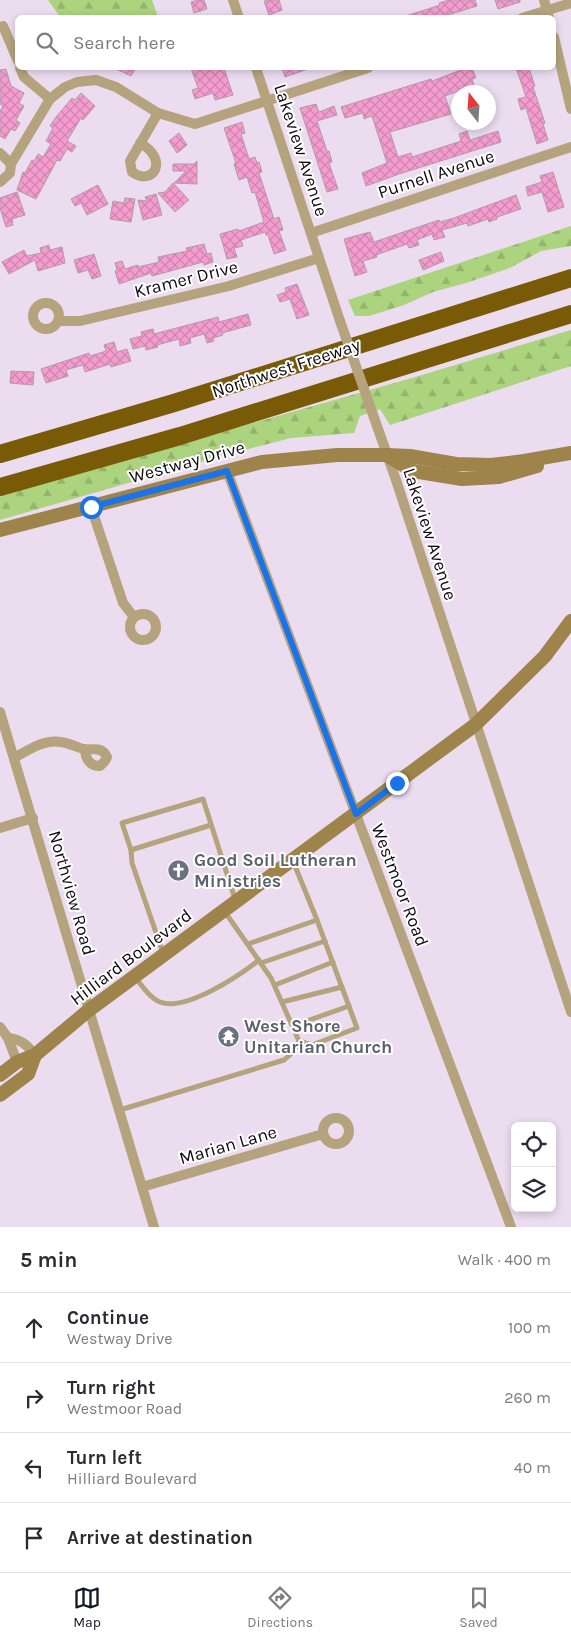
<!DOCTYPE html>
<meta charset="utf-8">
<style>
:root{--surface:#fff;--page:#f2f2f3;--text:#2b2b33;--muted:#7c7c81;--line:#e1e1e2;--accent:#111827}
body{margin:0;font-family:Karla,sans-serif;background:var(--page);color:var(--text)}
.controls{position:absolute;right:15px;bottom:15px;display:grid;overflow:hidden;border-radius:8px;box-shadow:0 2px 8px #0003}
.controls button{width:45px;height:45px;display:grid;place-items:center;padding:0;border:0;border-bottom:1px solid var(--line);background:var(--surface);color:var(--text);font:25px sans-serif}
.compass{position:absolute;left:451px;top:85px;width:45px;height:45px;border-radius:50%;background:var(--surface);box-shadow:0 2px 8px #0003;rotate:343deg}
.stop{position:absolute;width:15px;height:15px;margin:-11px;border:4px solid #1a73e8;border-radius:50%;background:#fff}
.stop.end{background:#1a73e8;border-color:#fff;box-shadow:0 1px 5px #0008}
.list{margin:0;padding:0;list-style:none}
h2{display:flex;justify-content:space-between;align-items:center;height:65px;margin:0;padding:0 20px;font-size:21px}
h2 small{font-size:16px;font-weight:400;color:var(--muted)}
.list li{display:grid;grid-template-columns:32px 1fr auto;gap:15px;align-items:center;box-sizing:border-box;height:70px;padding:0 20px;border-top:1px solid var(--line)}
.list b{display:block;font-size:19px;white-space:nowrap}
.list p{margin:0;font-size:16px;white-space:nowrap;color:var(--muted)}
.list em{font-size:16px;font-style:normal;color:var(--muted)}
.icon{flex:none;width:28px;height:28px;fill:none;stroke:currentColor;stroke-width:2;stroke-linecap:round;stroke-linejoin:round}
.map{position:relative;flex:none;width:571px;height:1227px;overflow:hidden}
.search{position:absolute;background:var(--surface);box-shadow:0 2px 8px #0003;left:15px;right:15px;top:15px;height:55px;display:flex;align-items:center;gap:12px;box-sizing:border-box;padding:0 18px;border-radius:8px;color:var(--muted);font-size:19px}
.sheet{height:345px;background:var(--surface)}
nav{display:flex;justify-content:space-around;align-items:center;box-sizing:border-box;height:70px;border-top:1px solid var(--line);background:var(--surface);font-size:14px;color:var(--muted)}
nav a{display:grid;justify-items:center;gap:2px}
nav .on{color:var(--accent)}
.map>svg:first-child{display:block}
.forest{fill:url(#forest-firs)}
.building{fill:url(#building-cross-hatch);stroke:#b29ba7}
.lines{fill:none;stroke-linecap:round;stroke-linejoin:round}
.lane{stroke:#b5a37e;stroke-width:5}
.street{stroke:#b5a37e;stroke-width:10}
.secondary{stroke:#9e834a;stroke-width:14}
.highway{stroke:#795a07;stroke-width:18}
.street-bridge{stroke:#b5a37e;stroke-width:10}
.route{stroke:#1a73e8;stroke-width:6}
.labels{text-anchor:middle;stroke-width:4;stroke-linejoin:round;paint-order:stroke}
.street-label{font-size:18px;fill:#0f0a10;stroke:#fff}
.worship-label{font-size:18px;font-weight:bold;fill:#5b616d;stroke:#fff;text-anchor:start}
</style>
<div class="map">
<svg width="571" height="1227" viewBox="0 0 571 1227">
<defs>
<pattern id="forest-firs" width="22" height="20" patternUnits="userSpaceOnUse" patternTransform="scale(1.25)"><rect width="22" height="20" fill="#acd37e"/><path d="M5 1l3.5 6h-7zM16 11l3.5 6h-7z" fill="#93b46c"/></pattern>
<pattern id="building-cross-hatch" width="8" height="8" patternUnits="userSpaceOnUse" patternTransform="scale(1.25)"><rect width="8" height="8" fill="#f49ccf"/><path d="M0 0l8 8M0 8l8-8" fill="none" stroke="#d085b1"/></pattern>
</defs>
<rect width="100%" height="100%" fill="#ebdcf0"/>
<g class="forest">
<polygon points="48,0 152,0 158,17 60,17"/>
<polygon points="571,226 571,246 541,251 510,268 466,283 433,292 404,305 369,316 355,316 348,300"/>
<polygon points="571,330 571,366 390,425 380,409 360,416 354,433 291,438 229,454 0,520 0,495 412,378"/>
</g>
<g class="building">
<polygon points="198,0 204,0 207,9 194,13 191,2"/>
<polygon points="269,0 279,0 282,10 269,15 264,1"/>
<polygon points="449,0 475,0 477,6 438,18 406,18 406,16 440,5 439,3"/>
<polygon points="495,0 520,0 520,2 498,9"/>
<polygon points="114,68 136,68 131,76"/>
<polygon points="191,68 224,68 233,95 215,100 213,93 195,99 192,90 198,88"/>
<polygon points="282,68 307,68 308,69 285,77"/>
<polygon points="466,68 472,68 476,78 472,79 474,85 445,96 451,114 390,132 398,157 411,153 412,157 461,141 459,134 467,131 470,140 498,131 501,142 399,174 366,186 362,173 387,163 372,116 364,119 363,113 345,118 341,107 431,79 432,81"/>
<polygon points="516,68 529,68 535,86 533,87 545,123 543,124 548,140 537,144 526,108 521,110 518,99 526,97"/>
<polygon points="6,69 11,86 24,93 19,103 24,106 16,120 20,123 15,131 11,129 5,139 0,136 0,111 3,106 0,104 0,70"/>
<polygon points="81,93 95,106 83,120 81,118 67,141 76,146 72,152 67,149 60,161 57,160 36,199 17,190 23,172 25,173 32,160 34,161 38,154 43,157 51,144 46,141 53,128 50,126 56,117 72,98 75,100"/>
<polygon points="316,104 319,112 334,106 337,115 317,121 327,151 329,151 332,162 329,163 338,189 327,192 300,108"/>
<polygon points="242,122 245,133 241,134 249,159 255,157 257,163 259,162 262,172 259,173 274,219 279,217 283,230 279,231 286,250 274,254 268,235 266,235 265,232 241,240 243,246 234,248 237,257 227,259 220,234 238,229 239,231 264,222 255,192 252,193 247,177 239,180 234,164 236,163 224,128"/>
<polygon points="179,133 187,145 177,153 169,141"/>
<polygon points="197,161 197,184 174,183 186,171 173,171 173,164 194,164"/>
<polygon points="553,172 564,207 548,212 542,192 528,196 526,187 542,182 540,176"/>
<polygon points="173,183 189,200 175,212 158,193 165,192"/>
<polygon points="98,185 108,204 87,215 81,203 75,206 71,199"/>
<polygon points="17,192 25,215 12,219 13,225 6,227 0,208 0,198"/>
<polygon points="156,194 162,215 143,220 138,200 147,201 145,197"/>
<polygon points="516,195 521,209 497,217 497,219 489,222 488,219 468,226 467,223 442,230 445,237 434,240 432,234 417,240 419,245 409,248 407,244 376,255 377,257 363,261 367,272 355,276 344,239 370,232 374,242 439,220 440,222 454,218"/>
<polygon points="125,198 135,199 131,222 110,219 113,201 124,203"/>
<polygon points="204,244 207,254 211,253 213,262 204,265 203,262 152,276 151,273 119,284 115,271 117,270 115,263 122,261 125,269 138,265 138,267 159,262 158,257 187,251 186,248"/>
<polygon points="49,245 50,250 62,247 65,263 38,271 35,260 9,274 2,262 24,250 27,256 41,253 40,248"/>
<polygon points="441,252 444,261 423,270 419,260"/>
<polygon points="94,254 101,276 92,279 88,270 78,273 74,260"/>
<polygon points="297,284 309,315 297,319 290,299 280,302 277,295 286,292 285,288"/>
<polygon points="248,314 251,325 222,333 223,335 213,338 214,341 207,343 204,334 190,338 191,343 180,346 179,339 157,345 158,347 146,350 145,346 133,349 130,339 142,336 141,332 153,329 154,334 218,317 219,322"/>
<polygon points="114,342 117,352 127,349 131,361 111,367 110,364 85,372 83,365 66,370 68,376 46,383 41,369 89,353 90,356 106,351 104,345"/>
<polygon points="11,371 34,372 33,385 10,383"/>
</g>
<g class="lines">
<g class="lane">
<polyline points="211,825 131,850 122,823 203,799 235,899"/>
<polyline points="131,850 132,863 163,953"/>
<polyline points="293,861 317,920 357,1028 312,1045 299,1041"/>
<polyline points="248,944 317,920"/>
<polyline points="261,963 325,941"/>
<path d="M135 977C142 986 150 998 160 1002 186 1012 240 975 259 960"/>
<polyline points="275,985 333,962"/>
<polyline points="282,1002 342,987"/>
<polyline points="293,1026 349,1006"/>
<polyline points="120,1110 284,1060 293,1052 299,1041 271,978 225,912"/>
</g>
<g class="street">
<polyline points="233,0 239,18"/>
<polyline points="544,0 549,18"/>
<polyline points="522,18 571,3"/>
<polyline points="3,26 18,61"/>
<polyline points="554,37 571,109"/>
<polyline points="20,68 24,77 50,99"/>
<polyline points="256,68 340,321"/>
<path d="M140 143C170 160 153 187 132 172L130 161 158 113"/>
<polyline points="0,153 11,164"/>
<polyline points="0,182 10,173 11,164 50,99 65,87 77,82 96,80 116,87 158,113 195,124 368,68"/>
<polyline points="311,233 571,147"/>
<circle cx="46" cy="316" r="13"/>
<polyline points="58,321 80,321 229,286 319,258"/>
<polyline points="371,409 396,480 571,1012"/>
<polyline points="227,471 511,1227"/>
<polyline points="91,507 123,603 134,617"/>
<circle cx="143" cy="627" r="13"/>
<polyline points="0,712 154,1227"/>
<path d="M14 758C28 750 44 739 61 742 69 743 76 747 83 749 93 751 101 745 107 757L105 761 100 766C90 767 85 758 85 749"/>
<polyline points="0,828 33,818"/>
<polyline points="0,1027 8,1038 17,1062"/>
<path d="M8 1038C21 1039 27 1045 35 1055"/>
<circle cx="336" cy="1131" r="13"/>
<polyline points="142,1187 323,1134"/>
</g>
<g class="secondary">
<polyline points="388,456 413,471 462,479 499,477 537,466"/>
<polyline points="0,530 262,462 337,455 387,455 410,456 456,464 491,465 524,461 571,453"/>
<polyline points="0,1075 17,1062 35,1055 89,1010 475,725 545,656 571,621"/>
<polyline points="0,1095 28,1074 35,1055"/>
</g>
<g class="highway">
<polyline points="0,454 174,403 571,278"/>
<polyline points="0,487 180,436 571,314"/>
</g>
<polyline class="street-bridge" points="340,321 371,409"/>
</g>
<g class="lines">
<polyline class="route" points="91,507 227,471 356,814 397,783"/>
</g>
<defs>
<symbol id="church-disc" viewBox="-11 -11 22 22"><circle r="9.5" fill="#6b7280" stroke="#fff"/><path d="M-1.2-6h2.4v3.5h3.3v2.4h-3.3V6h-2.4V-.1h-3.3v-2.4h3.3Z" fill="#fff"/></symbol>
<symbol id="temple-disc" viewBox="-11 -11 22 22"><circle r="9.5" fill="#6b7280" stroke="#fff"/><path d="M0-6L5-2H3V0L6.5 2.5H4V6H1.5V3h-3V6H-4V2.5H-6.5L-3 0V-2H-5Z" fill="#fff"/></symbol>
</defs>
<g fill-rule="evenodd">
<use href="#church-disc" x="166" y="858" width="25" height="25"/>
<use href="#temple-disc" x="216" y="1024" width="25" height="25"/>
</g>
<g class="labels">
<g class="street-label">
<text transform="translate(301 150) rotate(72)" y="6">Lakeview Avenue</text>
<text transform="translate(436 174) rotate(-18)" y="6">Purnell Avenue</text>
<text transform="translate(186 279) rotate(-14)" y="6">Kramer Drive</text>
<text transform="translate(286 368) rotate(-18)" y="6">Northwest Freeway</text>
<text transform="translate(187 462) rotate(-15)" y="6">Westway Drive</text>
<text transform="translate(430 534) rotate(72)" y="6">Lakeview Avenue</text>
<text transform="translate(400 885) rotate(69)" y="6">Westmoor Road</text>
<text transform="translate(72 893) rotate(74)" y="6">Northview Road</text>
<text transform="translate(131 957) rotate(-37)" y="6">Hilliard Boulevard</text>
<text transform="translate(228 1145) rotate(-16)" y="6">Marian Lane</text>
</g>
<g class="worship-label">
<text x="194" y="866">Good Soil Lutheran<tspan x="194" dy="21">Ministries</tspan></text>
<text x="244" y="1032">West Shore<tspan x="244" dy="21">Unitarian Church</tspan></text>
</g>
</g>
</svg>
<div class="controls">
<button><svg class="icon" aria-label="locate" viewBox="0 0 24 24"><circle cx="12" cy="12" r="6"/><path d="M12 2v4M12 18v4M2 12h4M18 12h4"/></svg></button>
<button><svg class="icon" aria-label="layers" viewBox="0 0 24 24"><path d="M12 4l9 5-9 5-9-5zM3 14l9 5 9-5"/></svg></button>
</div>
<svg class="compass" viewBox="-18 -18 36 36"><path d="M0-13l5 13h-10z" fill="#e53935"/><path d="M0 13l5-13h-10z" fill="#7c7c81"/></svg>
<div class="stop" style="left:91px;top:507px"></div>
<div class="stop end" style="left:397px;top:783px"></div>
<div class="search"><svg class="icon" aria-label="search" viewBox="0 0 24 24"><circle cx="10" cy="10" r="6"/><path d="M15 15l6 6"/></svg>Search here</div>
</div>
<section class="sheet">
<h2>5 min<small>Walk · 400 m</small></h2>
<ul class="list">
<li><svg class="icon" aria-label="ahead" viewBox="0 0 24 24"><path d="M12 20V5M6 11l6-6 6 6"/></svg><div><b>Continue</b><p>Westway Drive</p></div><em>100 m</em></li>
<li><svg class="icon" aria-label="right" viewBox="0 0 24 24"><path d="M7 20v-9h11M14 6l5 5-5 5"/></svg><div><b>Turn right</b><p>Westmoor Road</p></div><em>260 m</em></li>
<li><svg class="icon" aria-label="left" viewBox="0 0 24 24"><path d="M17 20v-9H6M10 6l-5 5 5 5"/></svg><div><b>Turn left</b><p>Hilliard Boulevard</p></div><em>40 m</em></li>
<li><svg class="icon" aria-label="arrive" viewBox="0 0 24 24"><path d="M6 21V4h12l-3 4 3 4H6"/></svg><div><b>Arrive at destination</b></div></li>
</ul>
</section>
<nav>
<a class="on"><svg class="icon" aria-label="map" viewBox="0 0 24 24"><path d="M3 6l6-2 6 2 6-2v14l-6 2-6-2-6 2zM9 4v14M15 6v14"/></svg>Map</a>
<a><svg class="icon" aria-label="directions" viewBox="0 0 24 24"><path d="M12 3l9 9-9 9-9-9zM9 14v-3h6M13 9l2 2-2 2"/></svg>Directions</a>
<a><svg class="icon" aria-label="saved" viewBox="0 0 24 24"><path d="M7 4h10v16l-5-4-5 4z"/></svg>Saved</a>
</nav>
